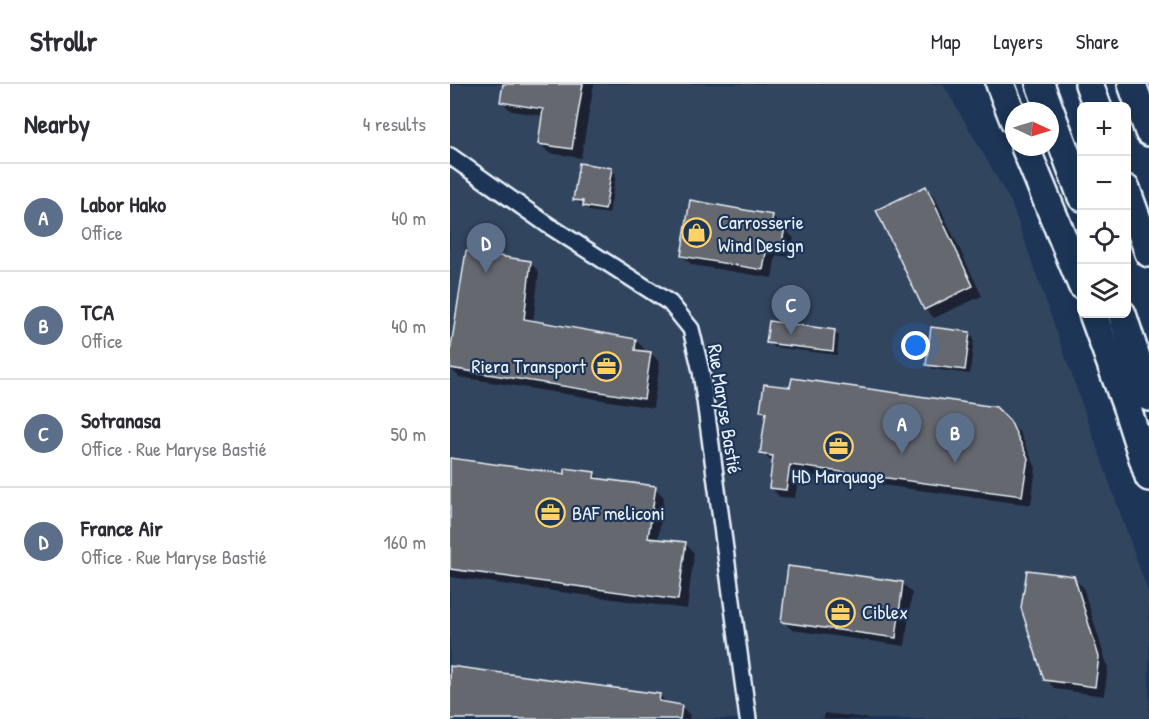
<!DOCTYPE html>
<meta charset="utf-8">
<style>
:root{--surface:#fff;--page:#f7f7f7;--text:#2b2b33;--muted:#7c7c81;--line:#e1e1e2;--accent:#8a764a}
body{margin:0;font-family:"Patrick Hand",sans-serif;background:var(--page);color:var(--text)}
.controls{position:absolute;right:18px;top:18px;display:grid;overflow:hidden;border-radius:9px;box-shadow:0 3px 9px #0003}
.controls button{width:54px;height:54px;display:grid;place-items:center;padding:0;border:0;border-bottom:2px solid var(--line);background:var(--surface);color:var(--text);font:30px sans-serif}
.compass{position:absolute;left:555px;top:18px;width:54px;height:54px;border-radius:50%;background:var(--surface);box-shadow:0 3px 9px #0003;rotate:94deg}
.you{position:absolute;left:466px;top:262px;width:21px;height:21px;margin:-15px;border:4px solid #fff;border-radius:50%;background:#1a73e8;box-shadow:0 0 0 9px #1a73e833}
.badge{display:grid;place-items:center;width:39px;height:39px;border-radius:50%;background:var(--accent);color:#fff;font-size:20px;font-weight:700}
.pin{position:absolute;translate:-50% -50px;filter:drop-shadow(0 2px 3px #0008)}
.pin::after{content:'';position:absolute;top:32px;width:21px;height:18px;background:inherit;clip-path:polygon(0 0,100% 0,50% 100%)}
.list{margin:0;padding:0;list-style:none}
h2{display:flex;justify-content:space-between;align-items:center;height:78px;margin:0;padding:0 24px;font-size:26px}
h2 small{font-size:20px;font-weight:400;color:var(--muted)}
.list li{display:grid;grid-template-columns:39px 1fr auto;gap:18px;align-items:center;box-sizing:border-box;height:108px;padding:0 24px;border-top:2px solid var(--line)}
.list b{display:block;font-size:22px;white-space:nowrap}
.list p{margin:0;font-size:20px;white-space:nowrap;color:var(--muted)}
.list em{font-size:20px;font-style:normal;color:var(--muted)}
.icon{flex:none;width:33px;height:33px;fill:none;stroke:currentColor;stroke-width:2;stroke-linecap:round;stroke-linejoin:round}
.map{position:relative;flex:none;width:699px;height:635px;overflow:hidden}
header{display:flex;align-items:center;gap:36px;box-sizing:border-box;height:84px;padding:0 30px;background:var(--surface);border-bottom:2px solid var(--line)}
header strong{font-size:28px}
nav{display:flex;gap:33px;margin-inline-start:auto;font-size:21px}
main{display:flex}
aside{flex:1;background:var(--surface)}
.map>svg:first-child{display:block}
.built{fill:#33445e}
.shadow{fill:#0007}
.building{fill:#666870;stroke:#e8f1f8;stroke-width:1.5}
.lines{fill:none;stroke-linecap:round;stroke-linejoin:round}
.street-casing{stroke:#e8f1f8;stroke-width:20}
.highway-casing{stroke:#e8f1f8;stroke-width:32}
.street{stroke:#1d3557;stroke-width:15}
.highway{stroke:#1d3557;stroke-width:27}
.labels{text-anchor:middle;stroke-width:4.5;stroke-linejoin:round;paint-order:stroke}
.poi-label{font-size:20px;fill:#e8f1f8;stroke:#1d3557;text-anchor:start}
.street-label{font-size:20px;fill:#e8f1f8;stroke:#1d3557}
</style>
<header>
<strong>Strollr</strong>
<nav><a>Map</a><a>Layers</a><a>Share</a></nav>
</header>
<main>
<aside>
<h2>Nearby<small>4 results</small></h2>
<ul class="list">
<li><span class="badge" style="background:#5c6f8a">A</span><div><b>Labor Hako</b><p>Office</p></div><em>40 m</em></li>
<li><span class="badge" style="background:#5c6f8a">B</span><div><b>TCA</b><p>Office</p></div><em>40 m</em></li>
<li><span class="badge" style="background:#5c6f8a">C</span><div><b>Sotranasa</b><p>Office · Rue Maryse Bastié</p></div><em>50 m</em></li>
<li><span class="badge" style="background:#5c6f8a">D</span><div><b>France Air</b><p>Office · Rue Maryse Bastié</p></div><em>160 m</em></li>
</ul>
</aside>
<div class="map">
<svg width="699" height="635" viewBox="0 0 699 635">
<rect width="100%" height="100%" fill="#1d3557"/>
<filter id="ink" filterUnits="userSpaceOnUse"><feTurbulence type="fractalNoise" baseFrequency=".0167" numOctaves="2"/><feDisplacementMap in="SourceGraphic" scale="12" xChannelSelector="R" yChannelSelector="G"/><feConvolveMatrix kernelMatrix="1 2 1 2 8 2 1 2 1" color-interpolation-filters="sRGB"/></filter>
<g filter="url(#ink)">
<polygon class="built" points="0,0 493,0 561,118 699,511 699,635 0,635"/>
<g class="shadow">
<polygon points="55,0 144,0 131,74 99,69 89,59 94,32 61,27 52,18"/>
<polygon points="161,86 166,90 159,130 139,127 134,121 130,120 125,115"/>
<polygon points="476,104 485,113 532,212 484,234 475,225"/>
<polygon points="322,132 331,141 331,144 334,145 344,154 340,173 326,171 322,194 242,181 232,172"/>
<polygon points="80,178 89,188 83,239 186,256 195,266 195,268 201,269 210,279 203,324 9,293 0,284 0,279"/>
<polygon points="384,248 389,252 387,271 323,263 318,258"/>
<polygon points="520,249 524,254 520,290 483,285 478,281"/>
<polygon points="545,324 570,349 586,384 581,421 349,390 345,414 330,413 320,403 323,379 312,369 317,332 312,327"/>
<polygon points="0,376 116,391 144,389 152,396 205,404 214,413 208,457 235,459 244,469 237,525 0,493"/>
<polygon points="623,494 633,503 658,584 654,612 605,605 596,595"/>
<polygon points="453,500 462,509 455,562 342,546 333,537"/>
<polygon points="0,584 209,611 218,620 231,622 240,631 239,635 0,635"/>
<polygon points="374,629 424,635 374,635"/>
</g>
<g class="building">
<polygon points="53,0 133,0 122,65 88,60 93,25 50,18"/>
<polygon points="129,79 162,84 155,126 133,122 133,117 123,116"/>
<polygon points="476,102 523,202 474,226 426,126"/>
<polygon points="240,116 323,131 321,142 335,143 331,164 317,162 313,186 231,172"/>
<polygon points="16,167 81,177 74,235 186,255 185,266 201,268 194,315 0,284 0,269"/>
<polygon points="319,237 385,246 383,267 316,259"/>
<polygon points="481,243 520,248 515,286 476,281"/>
<polygon points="342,294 546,323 560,337 578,374 572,412 340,381 336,406 319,404 323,372 310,370 316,328 310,327 314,300 340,303"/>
<polygon points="0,374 115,390 115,384 145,388 144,394 206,402 198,454 236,458 228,516 0,485"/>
<polygon points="338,482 453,498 446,554 331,538"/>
<polygon points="577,486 624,492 649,573 645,603 594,596 571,524"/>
<polygon points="0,582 210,610 209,617 232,621 230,635 0,635"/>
</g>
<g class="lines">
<defs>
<polyline id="street" points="0,72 98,141 220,219 241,245 251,287 298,635"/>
<g id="highway">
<polyline points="550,0 564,36"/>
<polyline points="590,0 632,113"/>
<polyline points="639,0 647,22"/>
<polyline points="682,0 699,48"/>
<polyline points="575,63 632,201"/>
<polyline points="676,105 699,169"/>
<polyline points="643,230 677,324 699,393"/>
<polyline points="672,230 699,313"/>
</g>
</defs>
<use href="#street" class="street-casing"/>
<use href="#highway" class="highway-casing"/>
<use href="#street" class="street"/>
<use href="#highway" class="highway"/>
</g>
</g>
<defs>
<symbol id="shop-ring" viewBox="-11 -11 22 22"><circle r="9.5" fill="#1d3557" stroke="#ffd166" stroke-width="1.5"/><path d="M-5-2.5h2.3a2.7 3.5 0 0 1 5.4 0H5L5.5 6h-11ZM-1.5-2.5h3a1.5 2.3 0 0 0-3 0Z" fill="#ffd166"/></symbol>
<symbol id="office-ring" viewBox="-11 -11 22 22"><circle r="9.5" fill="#1d3557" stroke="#ffd166" stroke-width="1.5"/><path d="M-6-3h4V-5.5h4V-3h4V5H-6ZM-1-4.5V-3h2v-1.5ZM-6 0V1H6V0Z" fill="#ffd166"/></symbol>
</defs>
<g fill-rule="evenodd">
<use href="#shop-ring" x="230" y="132" width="33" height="33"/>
<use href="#office-ring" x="140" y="266" width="33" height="33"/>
<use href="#office-ring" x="372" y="346" width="33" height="33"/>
<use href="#office-ring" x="84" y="412" width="33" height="33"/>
<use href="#office-ring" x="374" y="512" width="33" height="33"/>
</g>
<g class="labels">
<g class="poi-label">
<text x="268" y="145">Carrosserie<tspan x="268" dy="23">Wind Design</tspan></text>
<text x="136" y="289" text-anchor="end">Riera Transport</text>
<text x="388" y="399" text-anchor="middle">HD Marquage</text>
<text x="122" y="436">BAF meliconi</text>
<text x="412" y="535">Ciblex</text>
</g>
<g class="street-label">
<text transform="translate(275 325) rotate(81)" y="7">Rue Maryse Bastié</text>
</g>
</g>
</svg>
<div class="controls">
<button>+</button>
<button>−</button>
<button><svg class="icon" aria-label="locate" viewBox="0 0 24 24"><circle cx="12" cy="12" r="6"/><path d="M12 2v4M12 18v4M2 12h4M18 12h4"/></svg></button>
<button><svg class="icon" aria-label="layers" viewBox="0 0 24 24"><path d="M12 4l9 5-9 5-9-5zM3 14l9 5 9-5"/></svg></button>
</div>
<svg class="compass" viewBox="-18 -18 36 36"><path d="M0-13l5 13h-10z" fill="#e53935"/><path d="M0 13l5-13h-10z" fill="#7c7c81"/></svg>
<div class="you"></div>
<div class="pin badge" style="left:452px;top:370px;background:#5c6f8a">A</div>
<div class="pin badge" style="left:505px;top:379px;background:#5c6f8a">B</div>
<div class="pin badge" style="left:341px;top:251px;background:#5c6f8a">C</div>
<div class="pin badge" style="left:36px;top:189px;background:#5c6f8a">D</div>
</div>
</main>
